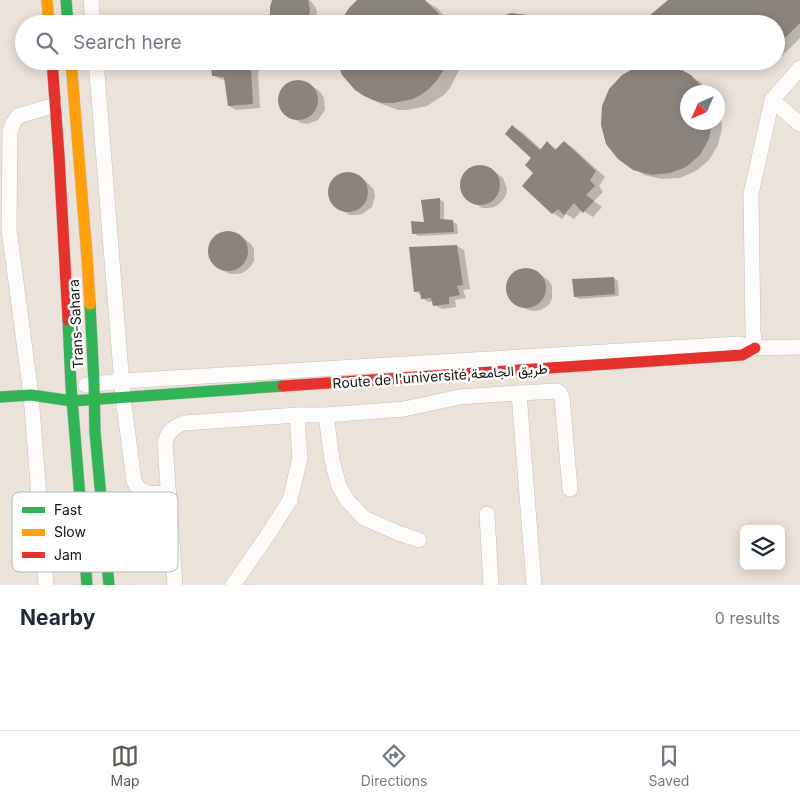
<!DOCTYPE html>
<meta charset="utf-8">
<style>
:root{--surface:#fff;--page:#f6f6f7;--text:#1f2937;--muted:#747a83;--line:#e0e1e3;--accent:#615b55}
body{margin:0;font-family:Inter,Vazirmatn,sans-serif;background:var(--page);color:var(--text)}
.controls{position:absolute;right:15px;bottom:15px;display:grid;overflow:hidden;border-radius:8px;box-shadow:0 2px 12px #0003}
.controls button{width:45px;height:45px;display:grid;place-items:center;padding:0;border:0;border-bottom:1px solid var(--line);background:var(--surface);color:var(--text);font:25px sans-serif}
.compass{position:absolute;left:680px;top:85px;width:45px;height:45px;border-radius:50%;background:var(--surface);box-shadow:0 2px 12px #0003;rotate:225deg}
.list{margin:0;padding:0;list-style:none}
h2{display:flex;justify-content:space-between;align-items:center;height:65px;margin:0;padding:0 20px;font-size:21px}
h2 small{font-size:16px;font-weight:400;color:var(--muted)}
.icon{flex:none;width:28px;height:28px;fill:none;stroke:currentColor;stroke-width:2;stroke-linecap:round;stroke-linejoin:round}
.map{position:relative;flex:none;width:800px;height:585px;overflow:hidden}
.search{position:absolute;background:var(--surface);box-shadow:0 2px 12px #0003;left:15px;right:15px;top:15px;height:55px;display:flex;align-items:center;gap:12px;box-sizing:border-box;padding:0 18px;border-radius:28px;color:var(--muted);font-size:19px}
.sheet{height:145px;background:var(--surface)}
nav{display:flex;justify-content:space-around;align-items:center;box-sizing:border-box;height:70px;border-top:1px solid var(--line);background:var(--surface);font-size:14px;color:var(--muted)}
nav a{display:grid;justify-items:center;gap:2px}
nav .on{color:var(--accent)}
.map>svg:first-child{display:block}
.shadow{fill:#0003}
.building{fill:#8b847e}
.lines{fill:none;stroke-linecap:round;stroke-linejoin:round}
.street-casing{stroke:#c7c0ba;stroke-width:16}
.fast-casing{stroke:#c7c0ba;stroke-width:12}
.slow-casing{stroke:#c7c0ba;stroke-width:12}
.jam-casing{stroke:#c7c0ba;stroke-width:12}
.street{stroke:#fcfbf9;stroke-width:15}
.fast{stroke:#30b455;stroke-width:11}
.slow{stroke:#ff9f0a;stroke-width:11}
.jam{stroke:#e5322d;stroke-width:11}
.labels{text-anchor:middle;stroke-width:5;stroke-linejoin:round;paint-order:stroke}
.street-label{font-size:14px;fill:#17120e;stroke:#fff}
.key{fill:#fff;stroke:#b9b8b7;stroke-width:1}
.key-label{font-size:14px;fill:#17120e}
</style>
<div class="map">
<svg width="800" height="585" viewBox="0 0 800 585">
<rect width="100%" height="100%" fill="#ebe2da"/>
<g class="shadow">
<polygon points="274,0 310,0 316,8 317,13 314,24 278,24"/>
<polygon points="360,0 423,0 437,8 452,24 340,24"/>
<polygon points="670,0 800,0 800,38 782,56 776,53 776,24"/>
<polygon points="244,20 251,24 221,24"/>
<polygon points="212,61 261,61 266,64 258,72 260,108 236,110 229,106 226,80 220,79 213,75"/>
<polygon points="338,61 461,61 459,70 450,88 444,95 427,106 408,110 398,110 379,103 364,95"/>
<polygon points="504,61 538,61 518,65 507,63"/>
<polygon points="674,67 700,82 710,92 688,92 688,122 718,122 718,106 720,110 722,128 718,145 709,160 696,171 680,178 662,179 644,175 634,169"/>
<polygon points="297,81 303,82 317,89 321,93 324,98 325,110 318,120 313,122 307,124 301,123 295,119 287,115 282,110 280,104 279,98 281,91 285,86 291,83"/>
<polygon points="513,127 522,132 542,150 547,143 558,150 564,142 573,148 605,177 599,186 603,192 594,201 602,207 593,217 582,210 574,219 566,214 562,219 553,213 535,173 533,158"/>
<polygon points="478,166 485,167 498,174 503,178 505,183 507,189 506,195 503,200 499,204 494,207 488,208 482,208 476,204 468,200 464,195 461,189 461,182 463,176 467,171 472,167"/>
<polygon points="347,173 353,174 366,181 374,190 375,196 372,207 362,214 357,215 350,215 336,207 332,202 330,196 329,189 331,183 335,178 340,174"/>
<polygon points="439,199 444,202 444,221 453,222 457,224 458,234 418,236 414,233 426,223"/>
<polygon points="226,232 233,233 246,240 251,244 254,249 254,261 251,266 247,270 242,273 237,274 230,274 224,271 216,266 212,261 209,255 209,248 211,242 215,237 220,234"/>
<polygon points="457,246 464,250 470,289 463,290 466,298 455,300 456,307 442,309 435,305 434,301 429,302 422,298 421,295 415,291"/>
<polygon points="525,269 531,269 544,277 549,281 552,286 552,298 550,303 546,307 540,310 535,311 528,310 514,303 510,298 508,292 507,285 509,279 513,274 518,270"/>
<polygon points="614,278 618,281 619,296 579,299 575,296"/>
</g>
<g class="building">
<polygon points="272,0 308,0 310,9 309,15 307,21 304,24 276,24 273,20 270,14 270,7"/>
<polygon points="357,0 425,0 438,13 444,24 339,24 349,8"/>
<polygon points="668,0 800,0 800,23 776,47 776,24 645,24 642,22"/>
<polygon points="511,13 536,16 547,20 549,24 491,24 502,16"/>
<polygon points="244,18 244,24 220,24 219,20"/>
<polygon points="210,61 258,61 251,68 253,104 228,106 224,77 212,76"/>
<polygon points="337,61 447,61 443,71 437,80 430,88 422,94 413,99 393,103 383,103 373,100 364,96 355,90 342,75"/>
<polygon points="657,63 675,66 691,75 703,88 705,92 688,92 688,122 712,122 709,139 700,155 686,167 670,173 652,175 633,170 618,159 606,144 601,125 602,106 609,89 622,75 638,66"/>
<circle cx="298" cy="100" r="20"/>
<polygon points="512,125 540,150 547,141 555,150 564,141 596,171 590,180 595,186 586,195 594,201 583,213 574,203 564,215 558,209 552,214 522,186 533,173 525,165 531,158 505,134"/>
<circle cx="480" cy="185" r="20"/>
<circle cx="348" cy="192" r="20"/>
<polygon points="440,198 440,219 453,220 454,232 412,234 411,221 424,222 421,200"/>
<circle cx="228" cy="251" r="20"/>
<polygon points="457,245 463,285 457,286 460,295 449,297 449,304 433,306 431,298 421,299 420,291 414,292 409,247"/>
<circle cx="526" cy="288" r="20"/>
<polygon points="614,277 615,294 574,297 572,279"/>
</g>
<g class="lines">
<defs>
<g id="street">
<polyline points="91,0 93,24"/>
<path d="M96 61 123 397 134 481C142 497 152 493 168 493"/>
<polyline points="772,100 800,124"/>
<polyline points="755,348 753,332 751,194 772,100 800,68"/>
<polyline points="86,385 122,381 739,344 755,348 800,347"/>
<polyline points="519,393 557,391 560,393 562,397 570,489"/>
<polyline points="326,415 332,460 339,486 347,500 364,518 398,533 419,540"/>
<polyline points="487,514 491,585"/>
<polyline points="46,585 31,395 9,229 10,131 13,123 18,116 55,105"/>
<path d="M175 585 165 444C167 432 173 427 184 423L297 415H326L404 409 459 397 519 393 534 585"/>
<polyline points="233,585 267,536 290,500 300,458 297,415"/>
</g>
<g id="fast">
<polyline points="66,0 68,24"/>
<polyline points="90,304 94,384 95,432 109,585"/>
<polyline points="68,320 71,386 87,585"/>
<polyline points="0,397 31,395 72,401 283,386"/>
</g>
<g id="slow">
<polyline points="47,0 49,24"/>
<polyline points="71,61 87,257 90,304"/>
</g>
<g id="jam">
<polyline points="52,61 59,156 68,320"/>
<polyline points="283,386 742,355 755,348"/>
</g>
</defs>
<use href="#street" class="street-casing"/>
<use href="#fast" class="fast-casing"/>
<use href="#slow" class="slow-casing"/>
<use href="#jam" class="jam-casing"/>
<use href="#street" class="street"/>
<use href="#fast" class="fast"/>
<use href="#slow" class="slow"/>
<use href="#jam" class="jam"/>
</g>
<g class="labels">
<g class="street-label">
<text transform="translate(76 324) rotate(-93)" y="5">Trans-Sahara</text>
<text transform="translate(440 376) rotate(-4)" y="5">Route de l'université,طريق الجامعة</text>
</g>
</g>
<rect x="12" y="492" width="166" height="80" rx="8" class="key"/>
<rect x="22" y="507" width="23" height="6" fill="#30b455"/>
<rect x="22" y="529" width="23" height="7" fill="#ff9f0a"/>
<rect x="22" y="552" width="23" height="6" fill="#e5322d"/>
<g class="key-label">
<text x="54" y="515">Fast</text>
<text x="54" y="537">Slow</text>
<text x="54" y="560">Jam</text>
</g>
</svg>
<div class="controls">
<button><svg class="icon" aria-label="layers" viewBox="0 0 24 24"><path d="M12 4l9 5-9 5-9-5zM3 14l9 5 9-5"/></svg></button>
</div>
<svg class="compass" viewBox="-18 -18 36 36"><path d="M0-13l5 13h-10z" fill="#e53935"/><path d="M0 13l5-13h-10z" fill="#747a83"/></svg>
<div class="search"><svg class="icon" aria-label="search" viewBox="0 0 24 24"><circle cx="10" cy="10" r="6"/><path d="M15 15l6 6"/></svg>Search here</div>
</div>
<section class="sheet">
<h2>Nearby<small>0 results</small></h2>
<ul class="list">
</ul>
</section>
<nav>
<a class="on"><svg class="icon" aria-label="map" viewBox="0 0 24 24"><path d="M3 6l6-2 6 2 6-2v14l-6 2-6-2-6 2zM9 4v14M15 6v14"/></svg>Map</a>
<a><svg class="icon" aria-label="directions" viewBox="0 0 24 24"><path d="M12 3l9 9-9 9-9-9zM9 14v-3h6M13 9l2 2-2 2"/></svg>Directions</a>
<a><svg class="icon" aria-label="saved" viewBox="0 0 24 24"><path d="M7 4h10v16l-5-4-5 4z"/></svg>Saved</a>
</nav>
